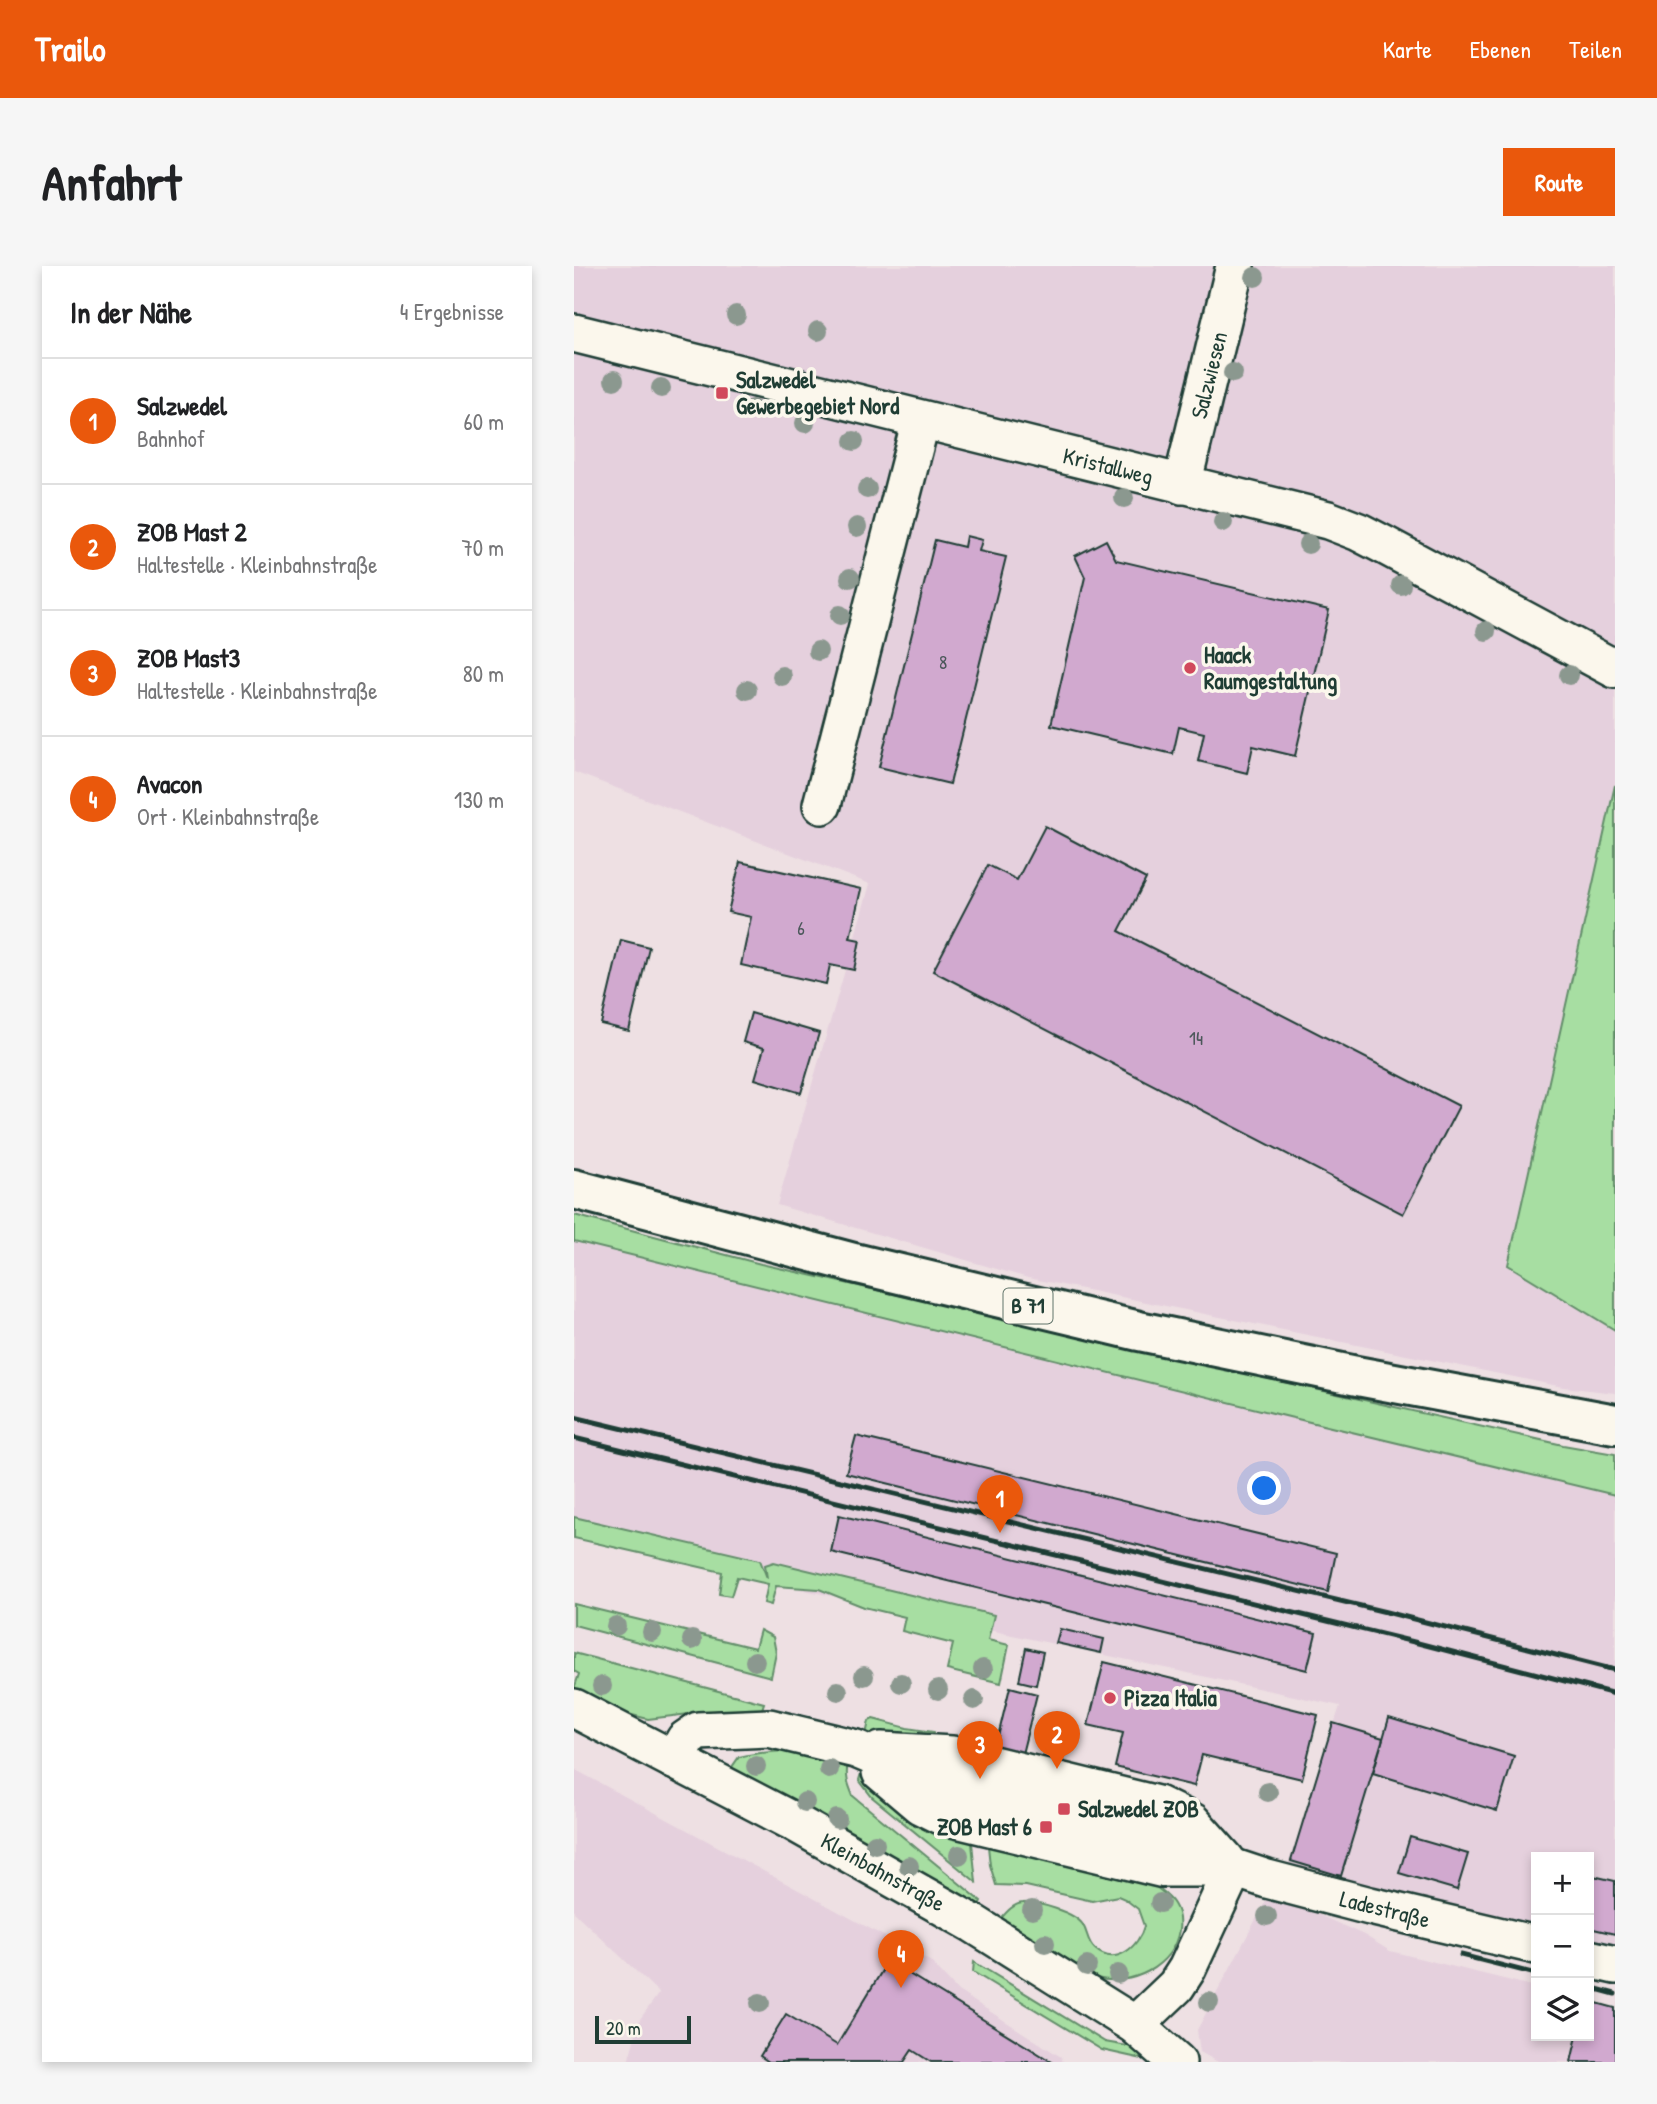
<!DOCTYPE html>
<html lang="de">
<meta charset="utf-8">
<style>
:root{--surface:#fff;--page:#f6f6f6;--text:#202124;--muted:#757577;--line:#e0e0e0;--accent:#ea580c}
body{margin:0;font-family:"Patrick Hand",sans-serif;background:var(--page);color:var(--text)}
.controls{position:absolute;right:21px;bottom:21px;display:grid;overflow:hidden;border-radius:0px;box-shadow:0 4px 10px #0003}
.controls button{width:63px;height:63px;display:grid;place-items:center;padding:0;border:0;border-bottom:2px solid var(--line);background:var(--surface);color:var(--text);font:35px sans-serif}
.scale{position:absolute;left:21px;bottom:18px;width:96px;box-sizing:border-box;padding-left:7px;border:4px solid #1f3d34;border-top:0;font-size:19px;line-height:24px;white-space:nowrap;color:#1f3d34;-webkit-text-stroke:5px #fbf7ec;paint-order:stroke}
.you{position:absolute;left:691px;top:1223px;width:24px;height:24px;margin:-18px;border:5px solid #fff;border-radius:50%;background:#1a73e8;box-shadow:0 0 0 10px #1a73e833}
.badge{display:grid;place-items:center;width:46px;height:46px;border-radius:50%;background:var(--accent);color:#fff;font-size:23px;font-weight:700}
.pin{position:absolute;translate:-50% -58px;filter:drop-shadow(0 2px 4px #0008)}
.pin::after{content:'';position:absolute;top:37px;width:24px;height:21px;background:inherit;clip-path:polygon(0 0,100% 0,50% 100%)}
.list{margin:0;padding:0;list-style:none}
h2{display:flex;justify-content:space-between;align-items:center;height:91px;margin:0;padding:0 28px;font-size:30px}
h2 small{font-size:23px;font-weight:400;color:var(--muted)}
.list li{display:grid;grid-template-columns:46px 1fr auto;gap:21px;align-items:center;box-sizing:border-box;height:126px;padding:0 28px;border-top:2px solid var(--line)}
.list b{display:block;font-size:26px;white-space:nowrap}
.list p{margin:0;font-size:23px;white-space:nowrap;color:var(--muted)}
.list em{font-size:23px;font-style:normal;color:var(--muted)}
.icon{flex:none;width:38px;height:38px;fill:none;stroke:currentColor;stroke-width:2;stroke-linecap:round;stroke-linejoin:round}
.map{position:relative;flex:none;width:1041px;height:1796px;overflow:hidden;border-radius:0px}
header{display:flex;align-items:center;gap:42px;box-sizing:border-box;height:98px;padding:0 35px;background:var(--accent);color:#fff}
header strong{font-size:33px}
nav{display:flex;gap:38px;margin-inline-start:auto;font-size:24px}
.intro{display:flex;align-items:center;justify-content:space-between;box-sizing:border-box;height:168px;padding:0 42px}
h1{margin:0;font-size:49px}
.button{padding:18px 32px;border-radius:0px;background:var(--accent);color:#fff;font-size:24px;font-weight:700}
main{display:flex;gap:42px;padding:0 42px}
aside{flex:1;background:var(--surface);border-radius:0px;box-shadow:0 4px 10px #0003}
.map>svg:first-child{display:block}
.built{fill:#e5d0dd}
.green{fill:#a7dea2;stroke:#638e6b;stroke-width:2}
.building{fill:#d1a9cf;stroke:#1f3d34;stroke-width:2}
.lines{fill:none;stroke-linecap:round;stroke-linejoin:round}
.minor-casing{stroke:#1f3d34;stroke-width:42}
.major-casing{stroke:#1f3d34;stroke-width:44}
.minor{stroke:#fbf7ec;stroke-width:37}
.major{stroke:#fbf7ec;stroke-width:38}
.rail{stroke:#1f3d34;stroke-width:5}
.tree{fill:#8b988f}
.poi-dot{fill:#d1495b;stroke:#fbf7ec;stroke-width:2.5}
.labels{text-anchor:middle;stroke-width:7;stroke-linejoin:round;paint-order:stroke}
.number-label{font-size:19px;fill:#4c585b}
.shield{fill:#fbf7ec;stroke:#61756b;stroke-width:2}
.shield-label{font-size:21px;font-weight:bold;fill:#1f3d34}
.street-label{font-size:23px;fill:#1f3d34;stroke:#fbf7ec}
.poi-label{font-size:23px;font-weight:bold;fill:#1f3d34;stroke:#fbf7ec;text-anchor:start}
</style>
<header>
<strong>Trailo</strong>
<nav><a>Karte</a><a>Ebenen</a><a>Teilen</a></nav>
</header>
<div class="intro"><h1>Anfahrt</h1><a class="button">Route</a></div>
<main>
<aside>
<h2>In der Nähe<small>4 Ergebnisse</small></h2>
<ul class="list">
<li><span class="badge">1</span><div><b>Salzwedel</b><p>Bahnhof</p></div><em>60 m</em></li>
<li><span class="badge">2</span><div><b>ZOB Mast 2</b><p>Haltestelle · Kleinbahnstraße</p></div><em>70 m</em></li>
<li><span class="badge">3</span><div><b>ZOB Mast3</b><p>Haltestelle · Kleinbahnstraße</p></div><em>80 m</em></li>
<li><span class="badge">4</span><div><b>Avacon</b><p>Ort · Kleinbahnstraße</p></div><em>130 m</em></li>
</ul>
</aside>
<div class="map">
<svg width="1041" height="1796" viewBox="0 0 1041 1796">
<rect width="100%" height="100%" fill="#eee0e3"/>
<filter id="ink" filterUnits="userSpaceOnUse"><feTurbulence type="fractalNoise" baseFrequency=".0143" numOctaves="2"/><feDisplacementMap in="SourceGraphic" scale="14" xChannelSelector="R" yChannelSelector="G"/><feConvolveMatrix kernelMatrix="1 2 1 2 8 2 1 2 1" color-interpolation-filters="sRGB"/></filter>
<g filter="url(#ink)">
<g class="built">
<polygon points="0,0 1041,0 1041,1127 989,1121 454,1012 203,939 296,618 0,506"/>
<polygon points="0,975 715,1151 1041,1229 1041,1682 1015,1676 1015,1591 962,1591 962,1663 713,1602 766,1440 198,1317 185,1294 0,1251"/>
<polygon points="0,1503 356,1695 384,1725 487,1791 489,1796 54,1796 66,1753 85,1727 0,1646"/>
<polygon points="696,1627 790,1669 816,1685 962,1721 962,1770 1015,1770 1015,1735 1041,1742 1041,1796 644,1796 626,1786 623,1764"/>
</g>
<g class="green">
<polygon points="1041,519 1041,1064 934,999"/>
<polygon points="0,949 187,998 989,1179 1041,1188 1041,1229 715,1151 0,975"/>
<polygon points="0,1251 186,1294 193,1312 191,1299 200,1296 420,1349 414,1374 435,1379 427,1417 373,1404 379,1378 328,1365 331,1351 290,1341 245,1323 202,1320 197,1339 190,1337 194,1318 163,1311 157,1330 145,1328 148,1306 0,1272"/>
<polygon points="0,1338 181,1382 186,1364 199,1371 202,1387 197,1411 0,1359"/>
<polygon points="0,1387 190,1437 187,1446 148,1444 74,1453 46,1446 0,1423 5,1408 0,1405"/>
<polygon points="299,1453 333,1462 360,1466 361,1479 292,1469 295,1455"/>
<path d="M224 1484 274 1497C271 1510 274 1518 279 1530L407 1635 403 1643 160 1506 158 1501 165 1491C185 1486 204 1485 224 1484Z"/>
<polygon points="288,1504 397,1567 402,1616 298,1531 285,1514"/>
<path d="M413 1571 581 1620C587 1625 596 1631 600 1638 605 1646 606 1656 605 1664 599 1701 557 1721 522 1712 512 1710 502 1702 494 1697 470 1683 447 1670 424 1656 431 1648 438 1638 449 1637 463 1635 502 1647 509 1659 514 1667 513 1676 521 1683 541 1701 565 1681 570 1660L564 1643 551 1633 544 1630 518 1635 452 1620 422 1619 416 1599Z"/>
<polygon points="400,1696 531,1776 559,1781 574,1790 573,1794 528,1784 399,1706"/>
</g>
<g class="building">
<polygon points="392,270 408,274 405,285 432,291 376,518 305,501 361,274 390,281"/>
<polygon points="532,274 542,294 755,344 721,490 679,480 673,507 624,495 630,467 605,461 599,488 477,459 511,311 501,290"/>
<polygon points="471,560 572,613 545,665 885,840 829,948 359,705 414,599 443,614"/>
<polygon points="166,596 287,623 276,672 286,674 280,704 256,699 252,718 167,699 177,651 154,646"/>
<polygon points="47,674 75,681 55,765 27,758"/>
<polygon points="177,747 245,767 227,827 181,813 190,782 169,776"/>
<polygon points="282,1170 762,1287 754,1326 272,1207"/>
<polygon points="265,1249 742,1367 733,1404 257,1286"/>
<polygon points="486,1363 530,1373 527,1387 482,1377"/>
<polygon points="452,1382 469,1386 462,1419 445,1415"/>
<polygon points="530,1396 744,1449 728,1513 628,1489 620,1520 541,1501 549,1467 514,1459"/>
<polygon points="436,1421 463,1428 448,1488 372,1565 395,1473 422,1479"/>
<polygon points="815,1452 940,1490 923,1545 799,1507"/>
<polygon points="759,1457 809,1472 767,1610 717,1595"/>
<polygon points="836,1571 894,1588 883,1624 825,1607"/>
<polygon points="1015,1609 1041,1615 1041,1668 1015,1662"/>
<polygon points="314,1695 478,1796 357,1796 338,1784 330,1796 195,1796 186,1790 212,1748 263,1779"/>
<polygon points="1015,1735 1041,1742 1041,1796 997,1796 1003,1770 1015,1770"/>
</g>
<g class="lines">
<defs>
<g id="minor">
<polyline points="0,67 754,254 785,266 812,280 1041,403"/>
<polyline points="608,219 661,0"/>
<polyline points="248,539 347,154"/>
<polyline points="0,1442 216,1554 400,1658 561,1759 603,1796"/>
<polyline points="307,1485 378,1489 583,1539 618,1556 652,1594"/>
<polyline points="100,1494 111,1474 124,1465 195,1462 282,1483 369,1520 600,1577 660,1602 693,1613 796,1640 962,1679"/>
<polyline points="307,1506 346,1539 366,1549 586,1602 645,1602"/>
<polyline points="1015,1693 1041,1699"/>
<polyline points="561,1759 602,1720 613,1703 660,1602"/>
</g>
<polyline id="major" points="0,923 280,997 565,1065 783,1110 1041,1158"/>
</defs>
<use href="#minor" class="minor-casing"/>
<use href="#major" class="major-casing"/>
<use href="#minor" class="minor"/>
<use href="#major" class="major"/>
<g class="rail">
<polyline points="0,1151 812,1346 1041,1404"/>
<polyline points="0,1172 840,1376 1041,1428"/>
<polyline points="887,1689 962,1708"/>
<polyline points="1015,1721 1041,1728"/>
</g>
</g>
<g class="tree">
<circle cx="681" cy="11" r="10"/>
<circle cx="162" cy="49" r="10"/>
<circle cx="244" cy="65" r="10"/>
<circle cx="659" cy="107" r="10"/>
<circle cx="40" cy="114" r="10"/>
<circle cx="87" cy="122" r="10"/>
<circle cx="178" cy="143" r="10"/>
<circle cx="231" cy="157" r="10"/>
<circle cx="280" cy="175" r="10"/>
<circle cx="293" cy="223" r="10"/>
<circle cx="550" cy="232" r="10"/>
<circle cx="649" cy="256" r="10"/>
<circle cx="283" cy="261" r="10"/>
<circle cx="734" cy="278" r="10"/>
<circle cx="276" cy="312" r="10"/>
<circle cx="827" cy="319" r="10"/>
<circle cx="266" cy="349" r="10"/>
<circle cx="912" cy="365" r="10"/>
<circle cx="244" cy="385" r="10"/>
<circle cx="995" cy="409" r="10"/>
<circle cx="208" cy="410" r="10"/>
<circle cx="173" cy="424" r="10"/>
<circle cx="42" cy="1360" r="10"/>
<circle cx="78" cy="1366" r="10"/>
<circle cx="118" cy="1374" r="10"/>
<circle cx="181" cy="1395" r="10"/>
<circle cx="409" cy="1403" r="10"/>
<circle cx="290" cy="1410" r="10"/>
<circle cx="327" cy="1417" r="10"/>
<circle cx="28" cy="1420" r="10"/>
<circle cx="364" cy="1424" r="10"/>
<circle cx="264" cy="1425" r="10"/>
<circle cx="400" cy="1434" r="10"/>
<circle cx="182" cy="1500" r="10"/>
<circle cx="255" cy="1503" r="10"/>
<circle cx="694" cy="1526" r="10"/>
<circle cx="231" cy="1536" r="10"/>
<circle cx="263" cy="1553" r="10"/>
<circle cx="301" cy="1578" r="10"/>
<circle cx="385" cy="1589" r="10"/>
<circle cx="335" cy="1600" r="10"/>
<circle cx="586" cy="1637" r="10"/>
<circle cx="458" cy="1644" r="10"/>
<circle cx="693" cy="1650" r="10"/>
<circle cx="471" cy="1677" r="10"/>
<circle cx="513" cy="1700" r="10"/>
<circle cx="544" cy="1708" r="10"/>
<circle cx="635" cy="1736" r="10"/>
<circle cx="186" cy="1737" r="10"/>
</g>
</g>
<g class="poi-dot">
<rect x="141" y="120" width="14" height="14" rx="3.5"/>
<circle cx="616" cy="402" r="7"/>
<circle cx="536" cy="1432" r="7"/>
<rect x="483" y="1536" width="14" height="14" rx="3.5"/>
<rect x="465" y="1554" width="14" height="14" rx="3.5"/>
</g>
<g class="labels">
<g class="number-label">
<text x="369" y="403">8</text>
<text x="227" y="669">6</text>
<text x="622" y="779">14</text>
</g>
<rect class="shield" x="429.5" y="1022.5" width="49" height="35" rx="5"/>
<g class="shield-label">
<text x="454" y="1047">B 71</text>
</g>
<g class="street-label">
<text transform="translate(635 109) rotate(-76)" y="8">Salzwiesen</text>
<text transform="translate(534 200) rotate(14)" y="8">Kristallweg</text>
<text transform="translate(309 1606) rotate(29)" y="8">Kleinbahnstraße</text>
<text transform="translate(811 1643) rotate(14)" y="8">Ladestraße</text>
</g>
<g class="poi-label">
<text x="162" y="122">Salzwedel<tspan x="162" dy="26">Gewerbegebiet Nord</tspan></text>
<text x="630" y="397">Haack<tspan x="630" dy="26">Raumgestaltung</tspan></text>
<text x="550" y="1440">Pizza Italia</text>
<text x="504" y="1551">Salzwedel ZOB</text>
<text x="458" y="1569" text-anchor="end">ZOB Mast 6</text>
</g>
</g>
</svg>
<div class="controls">
<button>+</button>
<button>−</button>
<button><svg class="icon" aria-label="layers" viewBox="0 0 24 24"><path d="M12 4l9 5-9 5-9-5zM3 14l9 5 9-5"/></svg></button>
</div>
<div class="scale">20 m</div>
<div class="you"></div>
<div class="pin badge" style="left:426px;top:1267px">1</div>
<div class="pin badge" style="left:483px;top:1503px">2</div>
<div class="pin badge" style="left:406px;top:1513px">3</div>
<div class="pin badge" style="left:327px;top:1722px">4</div>
</div>
</main>
